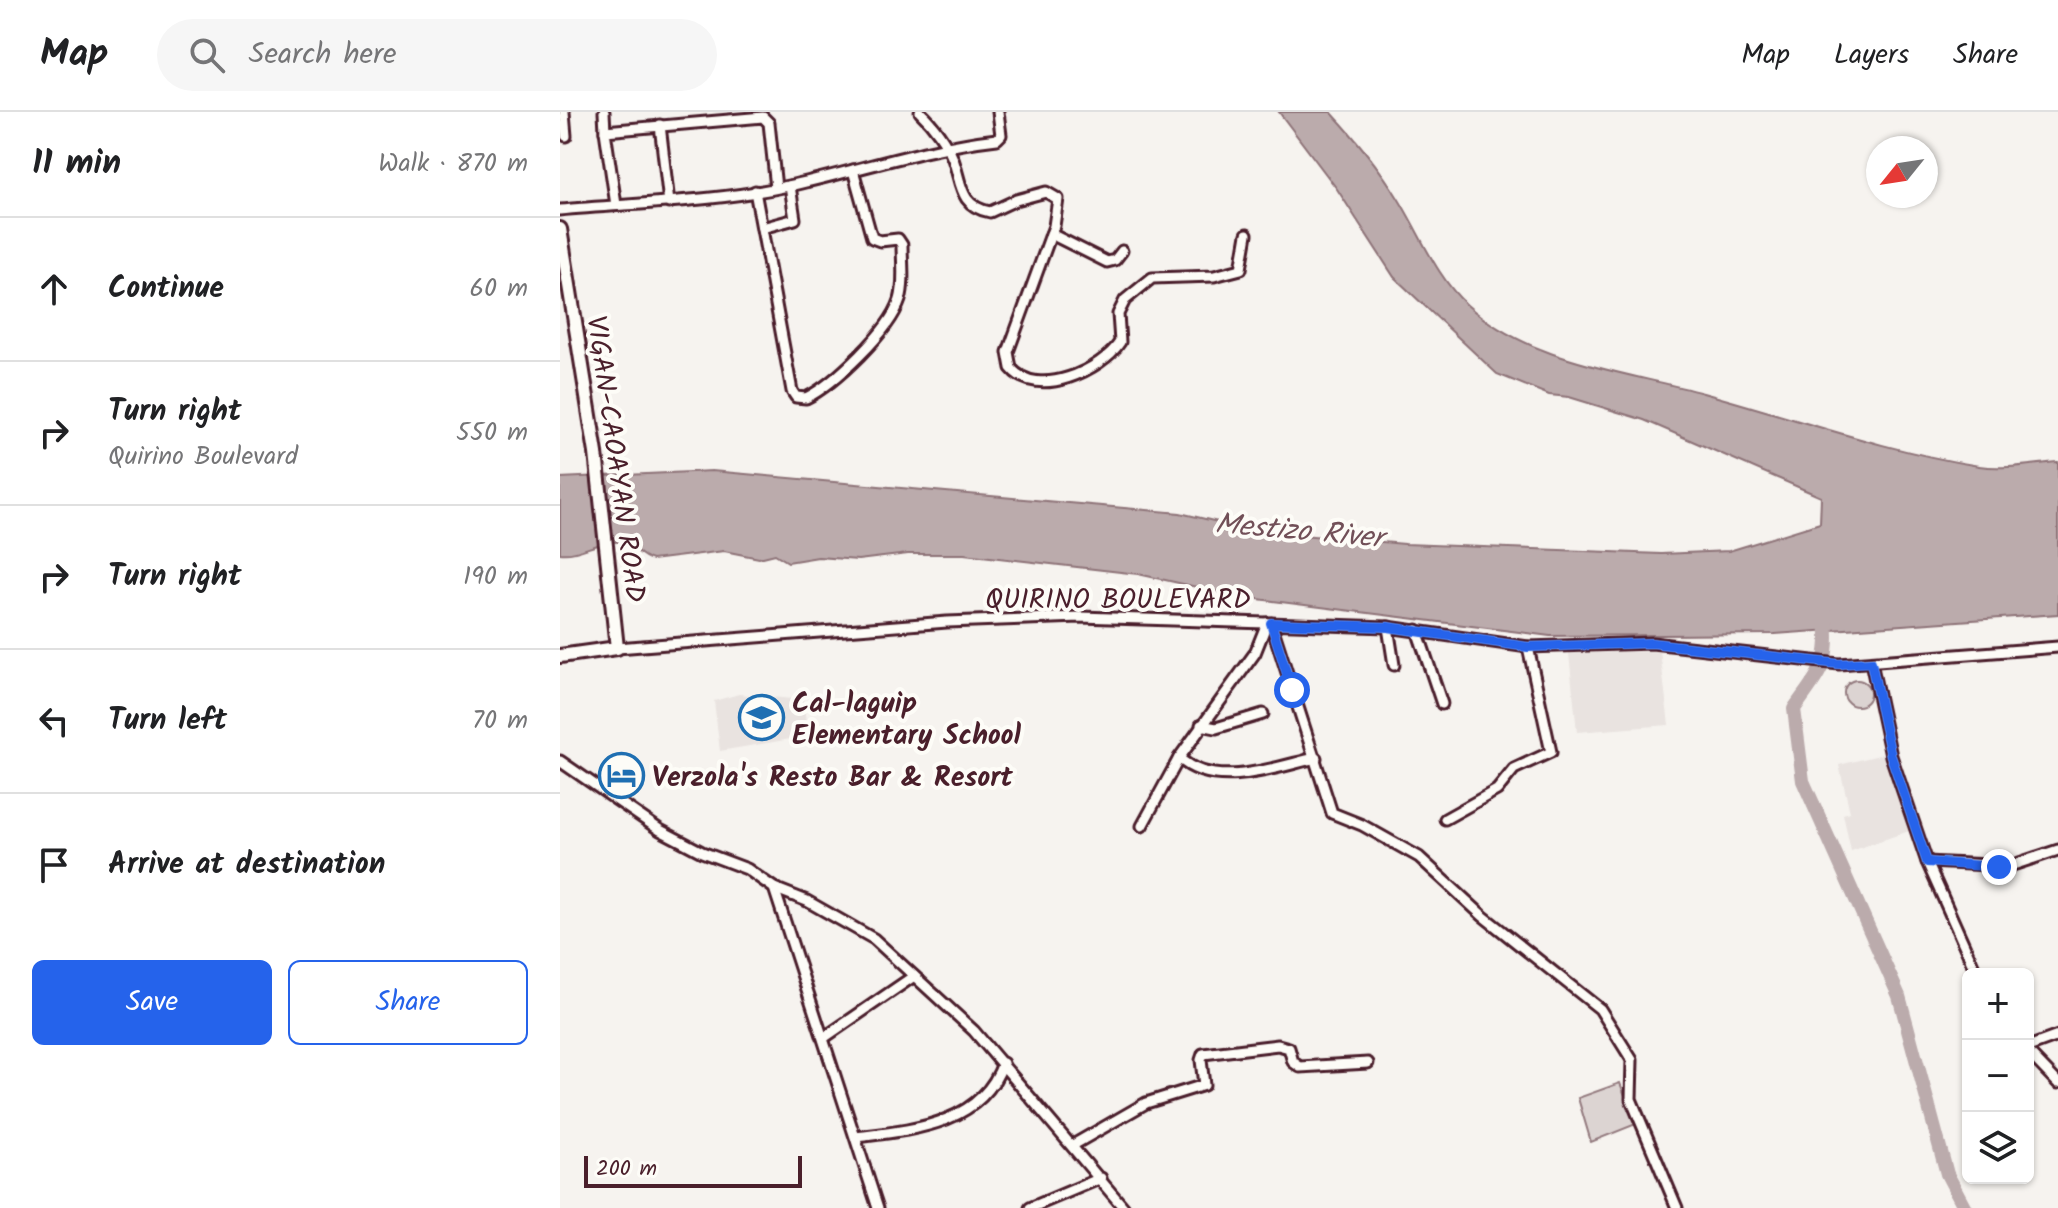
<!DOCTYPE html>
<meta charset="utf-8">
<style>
:root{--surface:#fff;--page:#f6f6f6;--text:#202124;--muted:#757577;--line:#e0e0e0;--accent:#2563eb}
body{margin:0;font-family:Kalam,sans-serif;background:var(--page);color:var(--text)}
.controls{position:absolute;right:24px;bottom:24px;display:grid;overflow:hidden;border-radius:12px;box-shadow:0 2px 6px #0004}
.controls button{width:72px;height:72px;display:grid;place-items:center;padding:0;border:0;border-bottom:2px solid var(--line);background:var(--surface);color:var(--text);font:40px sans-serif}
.compass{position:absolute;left:1306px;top:24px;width:72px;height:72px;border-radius:50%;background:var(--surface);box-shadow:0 2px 6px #0004;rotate:240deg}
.scale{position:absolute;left:24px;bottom:20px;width:218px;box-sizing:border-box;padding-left:8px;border:4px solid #4a1f2b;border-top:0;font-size:22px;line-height:28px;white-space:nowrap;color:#4a1f2b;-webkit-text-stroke:6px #fdfcf7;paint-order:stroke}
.stop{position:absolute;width:24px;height:24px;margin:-18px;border:6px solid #2563eb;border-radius:50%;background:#fff}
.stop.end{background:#2563eb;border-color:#fff;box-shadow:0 2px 8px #0008}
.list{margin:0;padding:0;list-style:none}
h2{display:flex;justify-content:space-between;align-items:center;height:104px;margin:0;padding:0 32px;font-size:34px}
h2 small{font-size:26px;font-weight:400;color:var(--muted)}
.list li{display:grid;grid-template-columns:52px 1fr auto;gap:24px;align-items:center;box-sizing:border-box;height:144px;padding:0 32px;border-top:2px solid var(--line)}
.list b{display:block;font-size:30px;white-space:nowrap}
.list p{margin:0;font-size:26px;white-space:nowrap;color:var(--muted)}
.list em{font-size:26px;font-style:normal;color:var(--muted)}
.actions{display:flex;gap:16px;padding:24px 32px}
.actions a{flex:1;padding:18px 0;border:2px solid var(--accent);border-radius:12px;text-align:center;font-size:28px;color:var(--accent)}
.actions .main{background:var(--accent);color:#fff}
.icon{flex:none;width:44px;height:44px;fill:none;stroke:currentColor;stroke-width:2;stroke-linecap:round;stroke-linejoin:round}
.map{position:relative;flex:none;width:1498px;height:1096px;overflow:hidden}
header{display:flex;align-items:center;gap:48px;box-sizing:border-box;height:112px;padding:0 40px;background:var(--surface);border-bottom:2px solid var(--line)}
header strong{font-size:38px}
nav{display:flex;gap:44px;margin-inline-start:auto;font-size:28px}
.search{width:560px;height:72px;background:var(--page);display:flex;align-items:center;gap:20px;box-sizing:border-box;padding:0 28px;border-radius:44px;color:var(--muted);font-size:30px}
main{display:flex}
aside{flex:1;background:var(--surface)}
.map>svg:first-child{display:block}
.built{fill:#e9e3e0}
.green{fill:#dcd4d2;stroke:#937a7e;stroke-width:2}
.water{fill:#bbabac;stroke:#8e7378;stroke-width:2}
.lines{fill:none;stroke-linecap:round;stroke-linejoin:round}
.river{stroke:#bbabac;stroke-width:14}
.minor-casing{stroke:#4a1f2b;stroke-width:15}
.major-casing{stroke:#4a1f2b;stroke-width:18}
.minor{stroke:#fdfcf7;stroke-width:9}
.major{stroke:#fdfcf7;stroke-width:12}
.route{stroke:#2563eb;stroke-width:10}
.labels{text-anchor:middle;stroke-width:8;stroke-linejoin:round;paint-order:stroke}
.street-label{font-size:28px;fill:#4a1f2b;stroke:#fdfcf7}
.poi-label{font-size:28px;font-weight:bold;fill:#4a1f2b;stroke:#fdfcf7;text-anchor:start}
.water-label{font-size:30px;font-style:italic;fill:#725058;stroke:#fdfcf7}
</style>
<header>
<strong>Map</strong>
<div class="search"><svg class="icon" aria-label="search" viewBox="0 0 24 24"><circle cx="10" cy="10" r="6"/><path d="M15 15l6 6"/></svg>Search here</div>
<nav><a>Map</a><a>Layers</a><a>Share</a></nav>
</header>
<main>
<aside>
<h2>11 min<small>Walk · 870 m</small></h2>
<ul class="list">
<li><svg class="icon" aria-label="ahead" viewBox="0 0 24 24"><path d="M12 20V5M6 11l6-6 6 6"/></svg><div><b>Continue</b></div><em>60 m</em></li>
<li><svg class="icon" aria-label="right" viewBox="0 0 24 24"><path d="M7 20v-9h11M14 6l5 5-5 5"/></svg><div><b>Turn right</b><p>Quirino Boulevard</p></div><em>550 m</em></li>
<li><svg class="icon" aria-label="right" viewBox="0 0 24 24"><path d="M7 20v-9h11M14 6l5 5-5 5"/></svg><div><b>Turn right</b></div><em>190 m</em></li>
<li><svg class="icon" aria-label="left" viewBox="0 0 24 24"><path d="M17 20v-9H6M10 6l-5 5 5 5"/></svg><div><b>Turn left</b></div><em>70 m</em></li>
<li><svg class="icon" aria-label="arrive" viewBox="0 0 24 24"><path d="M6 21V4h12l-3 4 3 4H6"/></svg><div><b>Arrive at destination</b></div></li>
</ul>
<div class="actions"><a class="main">Save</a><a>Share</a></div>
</aside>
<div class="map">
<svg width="1498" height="1096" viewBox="0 0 1498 1096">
<rect width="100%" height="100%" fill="#f6f3ef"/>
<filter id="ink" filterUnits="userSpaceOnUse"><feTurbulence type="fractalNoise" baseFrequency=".0125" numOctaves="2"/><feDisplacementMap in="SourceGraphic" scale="16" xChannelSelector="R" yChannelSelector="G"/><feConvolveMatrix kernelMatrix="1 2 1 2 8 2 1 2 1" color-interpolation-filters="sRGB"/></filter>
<g filter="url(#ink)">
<g class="built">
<polygon points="1100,539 1109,613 1017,620 1009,541"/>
<polygon points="179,582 243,588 248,624 160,639 154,589"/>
<polygon points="1327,641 1352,718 1291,739 1283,702 1290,700 1279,653"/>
</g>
<g class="green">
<circle cx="1297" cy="581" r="13"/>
<polygon points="1060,971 1076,1012 1031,1030 1018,986"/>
</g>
<path class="water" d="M719 0H771C796 27 819 55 838 86 860 121 876 165 907 193 972 251 1063 259 1143 281 1235 306 1325 339 1419 354 1444 358 1473 352 1498 350V502L1215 522 990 524 682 485 578 462 404 442H348L298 448 258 445 228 450 215 442 199 446 164 439 92 448C80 445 76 435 64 431 41 425 22 444 0 441V366L152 359 620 401 696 419 845 432 1101 442 1169 439 1260 411 1261 385 1084 308 1009 285 989 283 937 262 834 165 777 77Z"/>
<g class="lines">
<path class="river" d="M1265 500C1272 550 1262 557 1234 597L1243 669 1339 884 1387 1062 1405 1096"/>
<defs>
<g id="minor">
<polyline points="4,0 6,24"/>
<polyline points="44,0 45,19"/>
<path d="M360 0C373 12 386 30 393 47 402 72 399 94 430 100L456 88 486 80 498 87 494 114 448 240 451 256C477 288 542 258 560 230L558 202 565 188 592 166 654 164 681 157 687 122"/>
<polyline points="100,13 109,91"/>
<path d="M195 79 232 279 236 285 246 286C274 272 330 219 340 188 345 171 342 150 342 133L338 127 320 129 312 126 293 58"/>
<polyline points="56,93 45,19 203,5 209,11 216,76"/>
<path d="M0 98C77 91 156 90 233 73 301 58 367 35 437 27L441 23 438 0"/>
<polyline points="202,116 235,107 230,74"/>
<polyline points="491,122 547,150 555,148 562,139"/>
<polyline points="711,511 772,701 802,713 859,745 923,804 1040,897 1072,948 1071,987 1117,1096"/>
<polyline points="828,515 834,553"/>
<polyline points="857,518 882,592"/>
<polyline points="57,536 387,510 520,505 828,515 968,535 1092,531 1279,552 1498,535"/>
<polyline points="1311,550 1331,644 1367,750 1417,862"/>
<polyline points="641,613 656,616 703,602"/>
<path d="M619 646C655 679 715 655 756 646"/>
<polyline points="0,649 100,718 142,740 187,757 214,776 247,789 314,827 414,919 564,1096"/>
<polyline points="885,707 937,678 954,657 991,640 968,535"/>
<polyline points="582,714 619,646 695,541 707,511"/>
<polyline points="1367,750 1450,754 1498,738"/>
<polyline points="214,776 318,1096"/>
<polyline points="265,925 354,864"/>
<polyline points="1468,935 1498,924"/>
<polyline points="1468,940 1498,971"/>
<path d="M296 1025C353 1018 421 1013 443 951"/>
<polyline points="513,1033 586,991 644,973 641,948 643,942 718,933 729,936 733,950 740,955 808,951"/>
<polyline points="470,1096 541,1066"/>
</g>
<polyline id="major" points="0,117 36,341 57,536 0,544"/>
</defs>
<use href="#minor" class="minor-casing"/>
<use href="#major" class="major-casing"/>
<use href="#minor" class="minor"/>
<use href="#major" class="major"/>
</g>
</g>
<g class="lines" filter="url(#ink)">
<polyline class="route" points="732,578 711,511 828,515 968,535 1092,531 1279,552 1311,550 1331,644 1367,750 1439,755"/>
</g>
<defs>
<symbol id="school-ring" viewBox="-11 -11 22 22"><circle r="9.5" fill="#fdfcf7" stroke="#1f6fb2" stroke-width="1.5"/><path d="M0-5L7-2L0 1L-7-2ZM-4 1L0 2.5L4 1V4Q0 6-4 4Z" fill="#1f6fb2"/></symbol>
<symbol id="hotel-ring" viewBox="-11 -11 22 22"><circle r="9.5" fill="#fdfcf7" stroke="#1f6fb2" stroke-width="1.5"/><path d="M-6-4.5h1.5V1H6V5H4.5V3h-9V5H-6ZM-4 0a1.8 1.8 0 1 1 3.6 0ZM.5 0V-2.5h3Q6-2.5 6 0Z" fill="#1f6fb2"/></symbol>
</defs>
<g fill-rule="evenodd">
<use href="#school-ring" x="176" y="580" width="51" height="51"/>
<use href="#hotel-ring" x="36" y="638" width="51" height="51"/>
</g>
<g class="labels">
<g class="street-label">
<text transform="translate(57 347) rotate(82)" y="10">VIGAN-CAOAYAN ROAD</text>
<text x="558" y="496">QUIRINO BOULEVARD</text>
</g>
<g class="poi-label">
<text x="232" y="600">Cal-laguip<tspan x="232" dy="32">Elementary School</tspan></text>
<text x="92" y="674">Verzola's Resto Bar &amp; Resort</text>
</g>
<g class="water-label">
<text transform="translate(739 418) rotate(5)" y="10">Mestizo River</text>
</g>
</g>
</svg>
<div class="controls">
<button>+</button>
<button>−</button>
<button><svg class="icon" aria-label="layers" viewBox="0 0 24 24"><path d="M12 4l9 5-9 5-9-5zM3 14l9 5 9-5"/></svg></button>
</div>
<svg class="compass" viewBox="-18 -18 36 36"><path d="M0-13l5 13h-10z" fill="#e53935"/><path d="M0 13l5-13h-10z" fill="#757577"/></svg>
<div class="scale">200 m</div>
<div class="stop" style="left:732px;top:578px"></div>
<div class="stop end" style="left:1439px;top:755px"></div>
</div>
</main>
